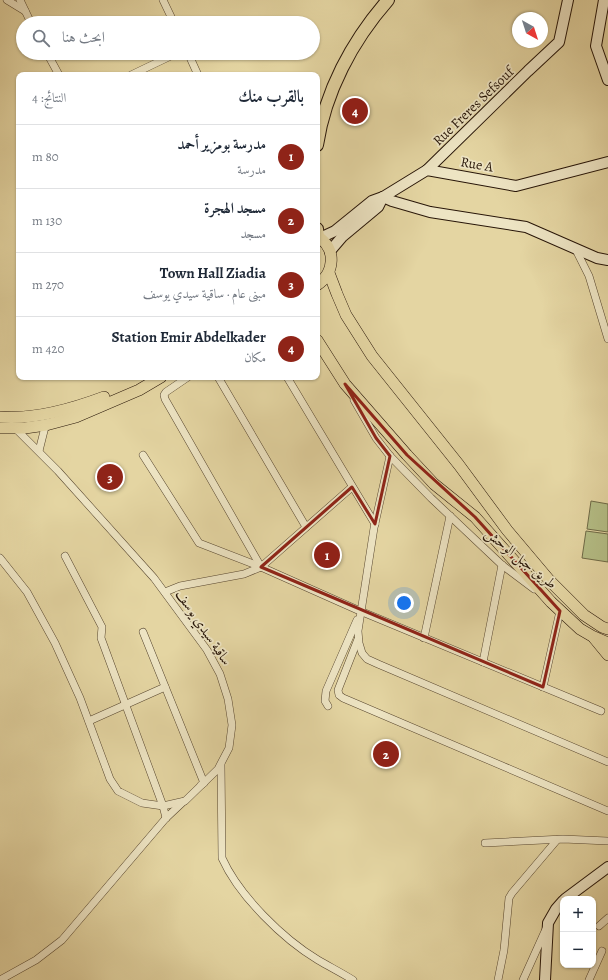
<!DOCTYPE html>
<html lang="ar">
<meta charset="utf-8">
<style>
:root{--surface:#fff;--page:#f6f6f7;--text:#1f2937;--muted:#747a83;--line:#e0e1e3;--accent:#8f2418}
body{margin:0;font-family:Alegreya,Amiri,serif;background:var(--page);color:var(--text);direction:rtl}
.controls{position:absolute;right:12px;bottom:12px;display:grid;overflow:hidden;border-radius:8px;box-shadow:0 1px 3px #0004}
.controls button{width:36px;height:36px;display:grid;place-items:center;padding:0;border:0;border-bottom:1px solid var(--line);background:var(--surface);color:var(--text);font:20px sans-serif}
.compass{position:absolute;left:512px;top:12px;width:36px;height:36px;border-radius:50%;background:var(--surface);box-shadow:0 1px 3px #0004;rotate:141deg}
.you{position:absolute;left:404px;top:603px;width:14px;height:14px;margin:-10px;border:3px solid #fff;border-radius:50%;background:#1a73e8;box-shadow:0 0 0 6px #1a73e833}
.badge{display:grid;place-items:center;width:26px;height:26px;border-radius:50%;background:var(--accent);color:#fff;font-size:13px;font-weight:700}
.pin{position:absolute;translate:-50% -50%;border:2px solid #fff;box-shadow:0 1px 4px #0006}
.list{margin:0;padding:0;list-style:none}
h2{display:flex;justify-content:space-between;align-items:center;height:52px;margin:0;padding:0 16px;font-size:17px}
h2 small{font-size:13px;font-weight:400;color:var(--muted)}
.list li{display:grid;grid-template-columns:26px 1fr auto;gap:12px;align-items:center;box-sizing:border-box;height:64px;padding:0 16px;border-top:1px solid var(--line)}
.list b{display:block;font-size:15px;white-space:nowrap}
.list p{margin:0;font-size:13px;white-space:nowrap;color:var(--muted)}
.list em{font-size:13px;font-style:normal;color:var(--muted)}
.icon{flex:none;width:22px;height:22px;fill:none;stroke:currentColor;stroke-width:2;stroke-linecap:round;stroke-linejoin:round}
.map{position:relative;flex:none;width:608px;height:980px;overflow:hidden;direction:ltr}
.search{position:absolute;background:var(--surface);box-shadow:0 1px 3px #0004;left:16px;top:16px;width:304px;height:44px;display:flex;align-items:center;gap:10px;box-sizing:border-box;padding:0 14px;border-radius:22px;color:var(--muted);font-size:15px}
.panel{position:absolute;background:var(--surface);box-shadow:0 1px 3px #0004;left:16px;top:72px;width:304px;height:308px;border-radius:8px;direction:rtl}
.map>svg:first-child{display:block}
.green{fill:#b4bd85;stroke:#6e6946}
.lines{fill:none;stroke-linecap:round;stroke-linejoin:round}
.street-casing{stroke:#56452e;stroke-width:8}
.secondary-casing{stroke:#271508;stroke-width:12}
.primary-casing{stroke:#271508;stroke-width:12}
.highway-casing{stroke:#271508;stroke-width:14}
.street{stroke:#ede4c3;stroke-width:7}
.secondary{stroke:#ede4c3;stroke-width:10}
.primary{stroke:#e4d5a2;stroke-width:11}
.highway{stroke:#e4d5a2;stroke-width:12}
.marked{fill:none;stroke:#8f2418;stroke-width:3;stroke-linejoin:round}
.labels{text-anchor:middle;stroke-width:3.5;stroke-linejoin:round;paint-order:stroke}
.street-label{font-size:14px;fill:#271508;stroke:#ede4c3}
</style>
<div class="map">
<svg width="608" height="980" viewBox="0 0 608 980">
<rect width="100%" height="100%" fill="#e4d5a2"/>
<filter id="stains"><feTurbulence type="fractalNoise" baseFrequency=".005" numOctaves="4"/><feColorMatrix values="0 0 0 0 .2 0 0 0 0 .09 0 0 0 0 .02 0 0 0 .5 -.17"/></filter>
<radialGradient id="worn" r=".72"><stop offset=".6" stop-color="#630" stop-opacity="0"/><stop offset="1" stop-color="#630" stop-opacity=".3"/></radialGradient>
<g class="green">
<polygon points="591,501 608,504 608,532 587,529"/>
<polygon points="586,531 608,534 608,562 582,558"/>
</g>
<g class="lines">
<defs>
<g id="street">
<polyline points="7,0 25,11"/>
<polyline points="20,0 31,23"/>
<polyline points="163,0 174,23"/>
<polyline points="47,53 59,75"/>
<polyline points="188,53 198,75"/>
<polyline points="131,75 177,53"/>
<polyline points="575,248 589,276 608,339"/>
<polyline points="188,377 166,392 164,395 165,399 261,567"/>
<polyline points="218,377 306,527"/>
<polyline points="287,377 375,524"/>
<polyline points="354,400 376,438 390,456 431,498 502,565 534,589"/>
<polyline points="39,451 46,423"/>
<polyline points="143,455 199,543 261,567 360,611 601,711"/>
<polyline points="390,456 374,528 358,631 359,643 362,653 367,659 378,664 608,762"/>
<polyline points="65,556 102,627 101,638 163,806 166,818"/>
<polyline points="0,558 27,592 55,643 80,698 110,779 118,791 142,803 163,806 185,801 218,769 229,748 232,725 228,699 220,674 207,650 154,578 58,471 14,427"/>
<polyline points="165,592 180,586 244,574 261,567 352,487"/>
<polyline points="143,632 204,783 201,785"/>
<polyline points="424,638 450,516"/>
<polyline points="358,639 338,690 339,695 343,698 608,811"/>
<polyline points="483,662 502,565"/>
<polyline points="543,687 560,611"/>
<polyline points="328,706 325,701 326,691 357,620"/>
<polyline points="89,721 165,687"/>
<path d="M221 765 222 858C239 896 283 939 318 960 330 967 342 973 353 980"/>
<polyline points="485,843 563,839 608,841"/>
<polyline points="599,926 608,918"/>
<polyline points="0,980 36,960 62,940 166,818 183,802"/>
<polyline points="498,980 504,950 509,898 512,893 557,840"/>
<polyline points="523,980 546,929"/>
<polyline points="589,980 602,951"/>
</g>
<g id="secondary">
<polyline points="604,0 596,46 608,80"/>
<polyline points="427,170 528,71 559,42 568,0"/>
<polyline points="383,197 392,201 430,212 526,227 597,258 608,260"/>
<polyline points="320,238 335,231 372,201 383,197 427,170 516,186 608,162"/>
<polyline points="330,251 342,237 378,207 383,197"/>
<polyline points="565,899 608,867"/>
<polyline points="545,980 548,923 556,909 563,901"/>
</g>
<g id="primary">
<path d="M317 236C337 248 335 273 317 285"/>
<polyline points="329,273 337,294 346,315 372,356 459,465 507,530 550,581 584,615 602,627 608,629"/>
<polyline points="317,340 345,384 407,455 434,484 475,517 551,602 580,629 592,636 608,643"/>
<path d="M0 417C35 420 72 409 104 397"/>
<polyline points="0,428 25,428 46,425 76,417 139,390 161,377"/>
<polyline points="594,638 608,655"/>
</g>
<g id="highway">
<path d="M317 145C325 92 352 41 388 0"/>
<polyline points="317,229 318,237"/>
</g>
</defs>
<use href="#street" class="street-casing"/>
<use href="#secondary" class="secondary-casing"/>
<use href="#primary" class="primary-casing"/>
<use href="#highway" class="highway-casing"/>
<use href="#street" class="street"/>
<use href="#secondary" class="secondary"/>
<use href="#primary" class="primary"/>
<use href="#highway" class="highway"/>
</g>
<path class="marked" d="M345 384 407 455 475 517 560 611 543 687 261 567 352 487 375 524 390 456 376 438Z"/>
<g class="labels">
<g class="street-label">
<text transform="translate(473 106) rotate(-44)" y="5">Rue Freres Sefsouf</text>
<text transform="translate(477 164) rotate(10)" y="5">Rue A</text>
<text transform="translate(521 558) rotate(39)" y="5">طريق جبل الوحش</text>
<text transform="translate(204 627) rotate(56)" y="5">ساقية سيدي يوسف</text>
</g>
</g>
<rect width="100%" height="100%" filter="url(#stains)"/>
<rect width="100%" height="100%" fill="url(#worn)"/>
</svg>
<div class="controls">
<button>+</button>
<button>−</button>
</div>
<svg class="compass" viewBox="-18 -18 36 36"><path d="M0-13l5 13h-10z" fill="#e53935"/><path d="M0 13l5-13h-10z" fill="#747a83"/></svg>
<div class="you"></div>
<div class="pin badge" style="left:327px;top:555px">1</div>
<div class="pin badge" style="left:386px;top:754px">2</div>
<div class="pin badge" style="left:110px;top:477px">3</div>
<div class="pin badge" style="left:355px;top:111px">4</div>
<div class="search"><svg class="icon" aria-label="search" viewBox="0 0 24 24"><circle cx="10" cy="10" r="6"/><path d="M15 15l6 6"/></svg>ابحث هنا</div>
<section class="panel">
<h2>بالقرب منك<small>النتائج: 4</small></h2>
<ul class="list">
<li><span class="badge">1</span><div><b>مدرسة بومزير أحمد</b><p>مدرسة</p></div><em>80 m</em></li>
<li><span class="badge">2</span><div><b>مسجد الهجرة</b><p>مسجد</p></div><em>130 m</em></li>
<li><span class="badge">3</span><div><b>Town Hall Ziadia</b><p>مبنى عام · ساقية سيدي يوسف</p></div><em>270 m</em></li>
<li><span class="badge">4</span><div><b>Station Emir Abdelkader</b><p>مكان</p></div><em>420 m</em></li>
</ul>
</section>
</div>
